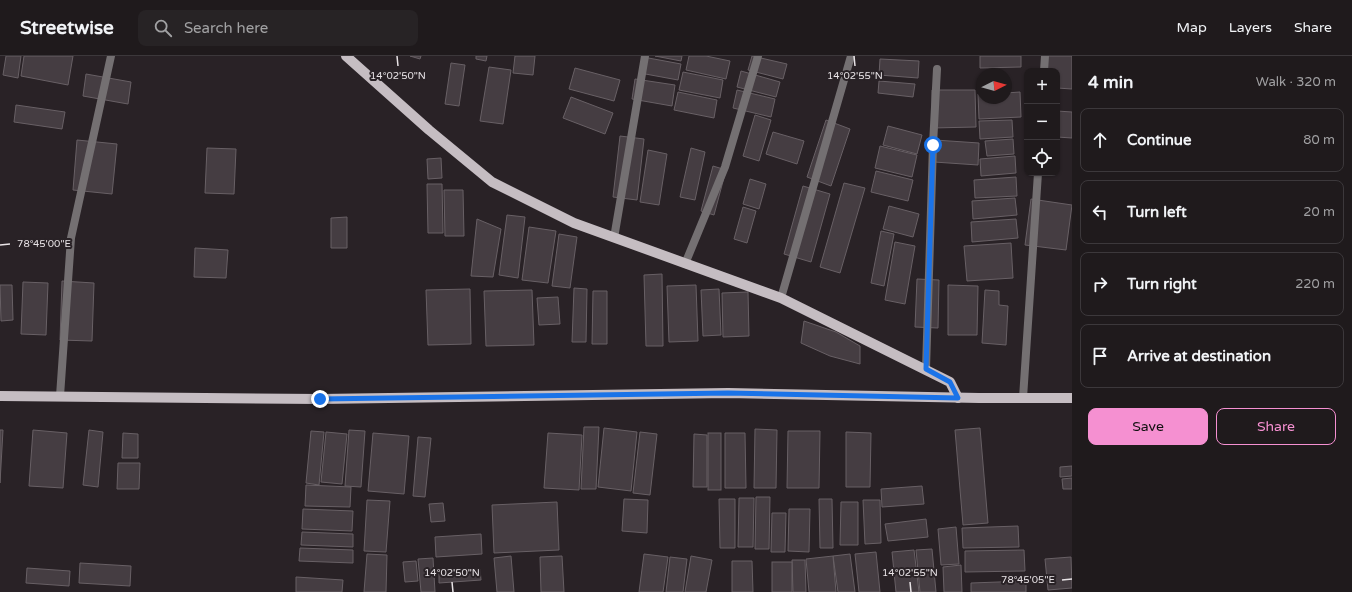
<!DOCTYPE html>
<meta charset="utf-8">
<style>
:root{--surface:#1f1a1c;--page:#272325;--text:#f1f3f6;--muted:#a1a1a3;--line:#3c383b;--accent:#f590d1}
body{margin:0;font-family:"Varela Round",sans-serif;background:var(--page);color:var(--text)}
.controls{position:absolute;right:12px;top:12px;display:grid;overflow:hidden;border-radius:8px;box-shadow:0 1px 3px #0004}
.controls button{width:36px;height:36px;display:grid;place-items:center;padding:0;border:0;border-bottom:1px solid var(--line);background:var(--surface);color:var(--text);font:20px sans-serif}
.compass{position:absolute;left:976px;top:12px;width:36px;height:36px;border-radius:50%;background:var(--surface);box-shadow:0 1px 3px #0004;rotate:84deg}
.stop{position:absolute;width:12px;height:12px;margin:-9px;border:3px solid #1a73e8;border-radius:50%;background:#fff}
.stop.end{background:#1a73e8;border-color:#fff;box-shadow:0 1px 4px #0008}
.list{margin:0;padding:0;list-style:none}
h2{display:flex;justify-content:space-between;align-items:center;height:52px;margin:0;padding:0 16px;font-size:17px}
h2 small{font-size:13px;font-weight:400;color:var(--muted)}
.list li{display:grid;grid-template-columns:26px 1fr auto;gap:12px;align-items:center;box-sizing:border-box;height:64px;margin:0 8px 8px;padding:0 8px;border:1px solid var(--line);border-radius:8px}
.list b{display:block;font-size:15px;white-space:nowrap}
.list em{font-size:13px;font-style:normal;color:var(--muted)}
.actions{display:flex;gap:8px;padding:12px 16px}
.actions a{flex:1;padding:9px 0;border:1px solid var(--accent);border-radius:8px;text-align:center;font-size:14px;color:var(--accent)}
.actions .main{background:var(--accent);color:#111}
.icon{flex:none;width:22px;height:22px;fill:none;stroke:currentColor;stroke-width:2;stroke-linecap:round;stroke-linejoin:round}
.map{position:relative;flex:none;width:1072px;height:536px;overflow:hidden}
header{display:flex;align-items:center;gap:24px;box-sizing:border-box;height:56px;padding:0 20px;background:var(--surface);border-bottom:1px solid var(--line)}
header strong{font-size:19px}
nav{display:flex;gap:22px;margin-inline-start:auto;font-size:14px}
.search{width:280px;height:36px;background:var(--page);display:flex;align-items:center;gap:10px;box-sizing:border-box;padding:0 14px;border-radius:8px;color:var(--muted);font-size:15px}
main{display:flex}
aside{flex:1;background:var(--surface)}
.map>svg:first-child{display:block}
.building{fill:#453d42;stroke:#686065}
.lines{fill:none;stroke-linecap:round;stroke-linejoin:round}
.minor{stroke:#747072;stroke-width:8}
.primary{stroke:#c5bdc2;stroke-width:10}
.route{stroke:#1a73e8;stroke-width:5}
.ticks{fill:none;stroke:#e8e3e6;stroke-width:1.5}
.ticks-label{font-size:10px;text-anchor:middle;fill:#e8e3e6;stroke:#292226;stroke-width:4;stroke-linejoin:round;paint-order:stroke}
</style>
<header>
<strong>Streetwise</strong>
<div class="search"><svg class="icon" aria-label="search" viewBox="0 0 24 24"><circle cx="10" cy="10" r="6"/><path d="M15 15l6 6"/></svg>Search here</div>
<nav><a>Map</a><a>Layers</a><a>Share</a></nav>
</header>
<main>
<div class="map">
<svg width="1072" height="536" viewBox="0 0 1072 536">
<rect width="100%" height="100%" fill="#292226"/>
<g class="building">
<polygon points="6,0 21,0 18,22 3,19"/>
<polygon points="24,0 73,0 68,29 21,20"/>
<polygon points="410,0 421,0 420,3"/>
<polygon points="476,0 487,0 486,5 476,3"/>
<polygon points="515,0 535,0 533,19 513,17"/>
<polygon points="655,0 682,0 681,5"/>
<polygon points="689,0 706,0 730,5 726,23 686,14"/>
<polygon points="752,0 787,8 783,23 748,14"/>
<polygon points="980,0 1021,0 1021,11 980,12"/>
<polygon points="1043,0 1072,0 1072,33 1057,32 1057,15 1042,15"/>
<polygon points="643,1 681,8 678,24 640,17"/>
<polygon points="880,3 919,5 918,22 879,19"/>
<polygon points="451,7 465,9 459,50 445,48"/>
<polygon points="489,11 511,14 503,68 480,65"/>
<polygon points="575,12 620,24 614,45 569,33"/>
<polygon points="741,15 780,26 776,41 737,31"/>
<polygon points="683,16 723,24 720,42 679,34"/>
<polygon points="86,18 131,26 128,48 83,40"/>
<polygon points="635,23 675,29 672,50 632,43"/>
<polygon points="879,25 915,28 913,41 878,37"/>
<polygon points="737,34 775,43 771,61 733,52"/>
<polygon points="932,34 975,34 976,71 932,72"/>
<polygon points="678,36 717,44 714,62 674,54"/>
<polygon points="1020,36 1021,61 979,63 978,38 982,37 982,42 1006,42 1006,37"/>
<polygon points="571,41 613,57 605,78 563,62"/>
<polygon points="16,49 65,56 62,73 14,66"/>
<polygon points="1057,55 1072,56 1072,82 1057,81"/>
<polygon points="755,59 771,64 759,105 743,100"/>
<polygon points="826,64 850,73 831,130 807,121"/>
<polygon points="1012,64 1013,81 980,83 979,65"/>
<polygon points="888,70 922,79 917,98 883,89"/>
<polygon points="773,76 804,85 797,108 766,98"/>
<polygon points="620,80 644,83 637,144 613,141"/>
<polygon points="1013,83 1014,98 987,100 985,85"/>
<polygon points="77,84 117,88 112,138 73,134"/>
<polygon points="935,84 979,87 978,109 934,106"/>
<polygon points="880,90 917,99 912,121 875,112"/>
<polygon points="207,92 236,93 234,138 205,137"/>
<polygon points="691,92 705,96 695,144 680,141"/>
<polygon points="648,94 667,98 659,149 640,146"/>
<polygon points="1015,100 1016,117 981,120 980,103"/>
<polygon points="441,102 442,122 428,123 427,103"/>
<polygon points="713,110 726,114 714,159 701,155"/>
<polygon points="876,115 913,124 908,145 871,136"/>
<polygon points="1016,121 1017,140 975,142 974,124"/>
<polygon points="750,123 766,128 759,153 743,148"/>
<polygon points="844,127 865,132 840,217 820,211"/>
<polygon points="427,128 442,128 443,177 428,177"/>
<polygon points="803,130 830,138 811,206 784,198"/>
<polygon points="444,134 463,134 464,180 445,180"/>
<polygon points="1015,142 1017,159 973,163 972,145"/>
<polygon points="1031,143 1072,149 1066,194 1025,189"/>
<polygon points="889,150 919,158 913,181 883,173"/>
<polygon points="743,151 756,155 747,187 734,183"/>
<polygon points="507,159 525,161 518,222 499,219"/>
<polygon points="347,161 347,192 331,192 331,162"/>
<polygon points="477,163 501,173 493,221 471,220"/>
<polygon points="1016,163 1018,182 972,186 971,166"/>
<polygon points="529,171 556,175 548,227 522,224"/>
<polygon points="881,175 894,178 884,230 871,227"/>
<polygon points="559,178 577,181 570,232 552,230"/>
<polygon points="895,186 915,190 905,248 885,244"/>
<polygon points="1011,187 1013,222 967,225 964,190"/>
<polygon points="195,192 228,194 226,222 194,221"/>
<polygon points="662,218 663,290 646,290 644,219"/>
<polygon points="917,223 939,224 938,272 915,271"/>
<polygon points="62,225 94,227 92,285 60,284"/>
<polygon points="23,226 48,227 46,279 21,278"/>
<polygon points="0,229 12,229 13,264 1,265"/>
<polygon points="696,229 698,285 669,286 667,230"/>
<polygon points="948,229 978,230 977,279 948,279"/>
<polygon points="574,232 587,233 586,286 572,286"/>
<polygon points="470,233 471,288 428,289 426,234"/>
<polygon points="719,233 721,279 703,280 701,234"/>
<polygon points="532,234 534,289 486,290 484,235"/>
<polygon points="985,234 999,235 999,249 1008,250 1006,289 982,287"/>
<polygon points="593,235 607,235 607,288 592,288"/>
<polygon points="748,236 749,280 723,281 722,237"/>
<polygon points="558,241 560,268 539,269 537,242"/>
<polygon points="804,265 836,276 860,290 860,308 830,300 801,287"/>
<polygon points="584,371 599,371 596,433 581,433"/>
<polygon points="604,372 637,376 631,435 598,431"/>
<polygon points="980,372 988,467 963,469 955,374"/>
<polygon points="755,373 777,374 776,432 754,432"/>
<polygon points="0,374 3,374 0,427"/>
<polygon points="33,374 67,377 63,432 29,430"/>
<polygon points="89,374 103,376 98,431 83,429"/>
<polygon points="349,374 365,375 361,431 345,430"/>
<polygon points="311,375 324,376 319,429 306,427"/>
<polygon points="788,375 820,375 819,432 787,432"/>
<polygon points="326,376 347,378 342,428 321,426"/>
<polygon points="640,376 657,378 650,439 633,437"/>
<polygon points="846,376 871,377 870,431 846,431"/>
<polygon points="123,377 138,378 138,402 122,402"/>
<polygon points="373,377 409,380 404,438 368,435"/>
<polygon points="548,377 582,379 579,434 544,432"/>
<rect x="708" y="377" width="13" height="57"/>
<polygon points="725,377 745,377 746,432 725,432"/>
<polygon points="694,378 707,379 707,431 693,431"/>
<polygon points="418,381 431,382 425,441 413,440"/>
<polygon points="118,407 140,407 139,433 117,433"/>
<polygon points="1072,410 1072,420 1060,421 1060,411"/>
<polygon points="1072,422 1072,433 1063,433 1062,423"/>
<polygon points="306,429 351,431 350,451 305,450"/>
<polygon points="922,430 924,448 882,451 881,433"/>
<polygon points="756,441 770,441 769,493 755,493"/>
<polygon points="739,442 754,442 753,491 738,491"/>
<polygon points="624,443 648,444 647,477 622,475"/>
<polygon points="719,443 735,443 735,492 720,492"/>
<polygon points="819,443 832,443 833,492 820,492"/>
<polygon points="367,444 390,445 386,496 364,495"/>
<polygon points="863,444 880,444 881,487 865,488"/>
<polygon points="557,446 559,494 494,497 492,449"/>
<polygon points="841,446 858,446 858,489 840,489"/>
<polygon points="443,447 445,465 431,466 429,448"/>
<polygon points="303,453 353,455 352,475 302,473"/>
<polygon points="789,453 810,453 809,496 788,495"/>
<polygon points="772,457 786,457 785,496 771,496"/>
<polygon points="926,463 928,481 888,485 885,468"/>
<polygon points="1018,470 1019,491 963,492 962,472"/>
<polygon points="956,471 959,508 941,509 938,473"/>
<polygon points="302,476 353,478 353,491 301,489"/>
<polygon points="481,478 482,498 436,501 435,481"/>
<polygon points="300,492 353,494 353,507 299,505"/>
<polygon points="932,493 936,536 920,536 916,494"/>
<polygon points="914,494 919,536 896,536 892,496"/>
<polygon points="1024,494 1025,515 965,516 965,495"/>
<polygon points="876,496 880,536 859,536 855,498"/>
<polygon points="367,498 387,499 386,536 364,536"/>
<polygon points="644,498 668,501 663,536 639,536"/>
<polygon points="850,498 855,536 838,536 833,500"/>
<polygon points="511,500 514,536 497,536 494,502"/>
<polygon points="562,500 564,536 541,536 540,501"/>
<polygon points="691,500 712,504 706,536 685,536"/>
<polygon points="833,500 836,536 809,536 806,503"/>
<polygon points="670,501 687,503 683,536 666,536"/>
<polygon points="1071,501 1072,532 1048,534 1045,503"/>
<polygon points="433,502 435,536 421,536 418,503"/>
<polygon points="792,504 805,504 806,536 793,536"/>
<polygon points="416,505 418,525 405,526 403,506"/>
<polygon points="732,505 752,505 753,536 732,536"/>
<rect x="772" y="506" width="20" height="30"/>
<polygon points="80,507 131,510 130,530 79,527"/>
<polygon points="961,509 962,536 944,536 943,511"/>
<polygon points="27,512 70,515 69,530 26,527"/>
<polygon points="480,513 481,524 439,527 439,515"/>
<polygon points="296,521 343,524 342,536 296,536"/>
<polygon points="1026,525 1026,536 971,536 971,527"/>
</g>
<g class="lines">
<g class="minor">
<polyline points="1044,15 1045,0"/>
<polyline points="614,182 645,0"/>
<polyline points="685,208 725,111 758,0"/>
<polyline points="781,242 851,0"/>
<polyline points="926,313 933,89 937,13"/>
<polyline points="60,340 71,182 111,0"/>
<polyline points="1023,342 1038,117"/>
</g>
<g class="primary">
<polyline points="346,0 429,74 492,126 574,167 781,242 950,326 958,342"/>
<polyline points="0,340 320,343 728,337 979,342 1072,342"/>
</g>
</g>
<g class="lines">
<polyline class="route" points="320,343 728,337 958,342 950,326 926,313 933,89"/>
</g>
<path class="ticks" d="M397 0 398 10M854 0 855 10M0 189 10 188M1062 524 1072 523M452 526 453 536M910 526 911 536"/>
<g class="ticks-label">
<text x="398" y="23">14°02'50"N</text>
<text x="855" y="23">14°02'55"N</text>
<text x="44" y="191">78°45'00"E</text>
<text x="452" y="520">14°02'50"N</text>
<text x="910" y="520">14°02'55"N</text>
<text x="1028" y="527">78°45'05"E</text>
</g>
</svg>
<div class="controls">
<button>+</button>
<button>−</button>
<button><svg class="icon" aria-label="locate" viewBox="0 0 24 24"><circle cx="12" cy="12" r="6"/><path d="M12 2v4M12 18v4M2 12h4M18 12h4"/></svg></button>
</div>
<svg class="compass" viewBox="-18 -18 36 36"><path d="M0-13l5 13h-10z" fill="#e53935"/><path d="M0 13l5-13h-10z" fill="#a1a1a3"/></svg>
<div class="stop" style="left:933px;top:89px"></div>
<div class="stop end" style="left:320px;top:343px"></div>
</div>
<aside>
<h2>4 min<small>Walk · 320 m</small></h2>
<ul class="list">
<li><svg class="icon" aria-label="ahead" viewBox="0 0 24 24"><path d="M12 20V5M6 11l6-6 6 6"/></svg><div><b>Continue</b></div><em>80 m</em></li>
<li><svg class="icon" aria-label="left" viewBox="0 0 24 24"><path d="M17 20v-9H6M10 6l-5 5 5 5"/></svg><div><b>Turn left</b></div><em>20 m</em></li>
<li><svg class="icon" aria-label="right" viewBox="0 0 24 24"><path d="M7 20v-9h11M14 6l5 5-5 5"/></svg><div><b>Turn right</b></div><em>220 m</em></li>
<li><svg class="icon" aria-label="arrive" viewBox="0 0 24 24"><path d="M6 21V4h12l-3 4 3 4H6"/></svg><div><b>Arrive at destination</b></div></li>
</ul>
<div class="actions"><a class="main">Save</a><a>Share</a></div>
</aside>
</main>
